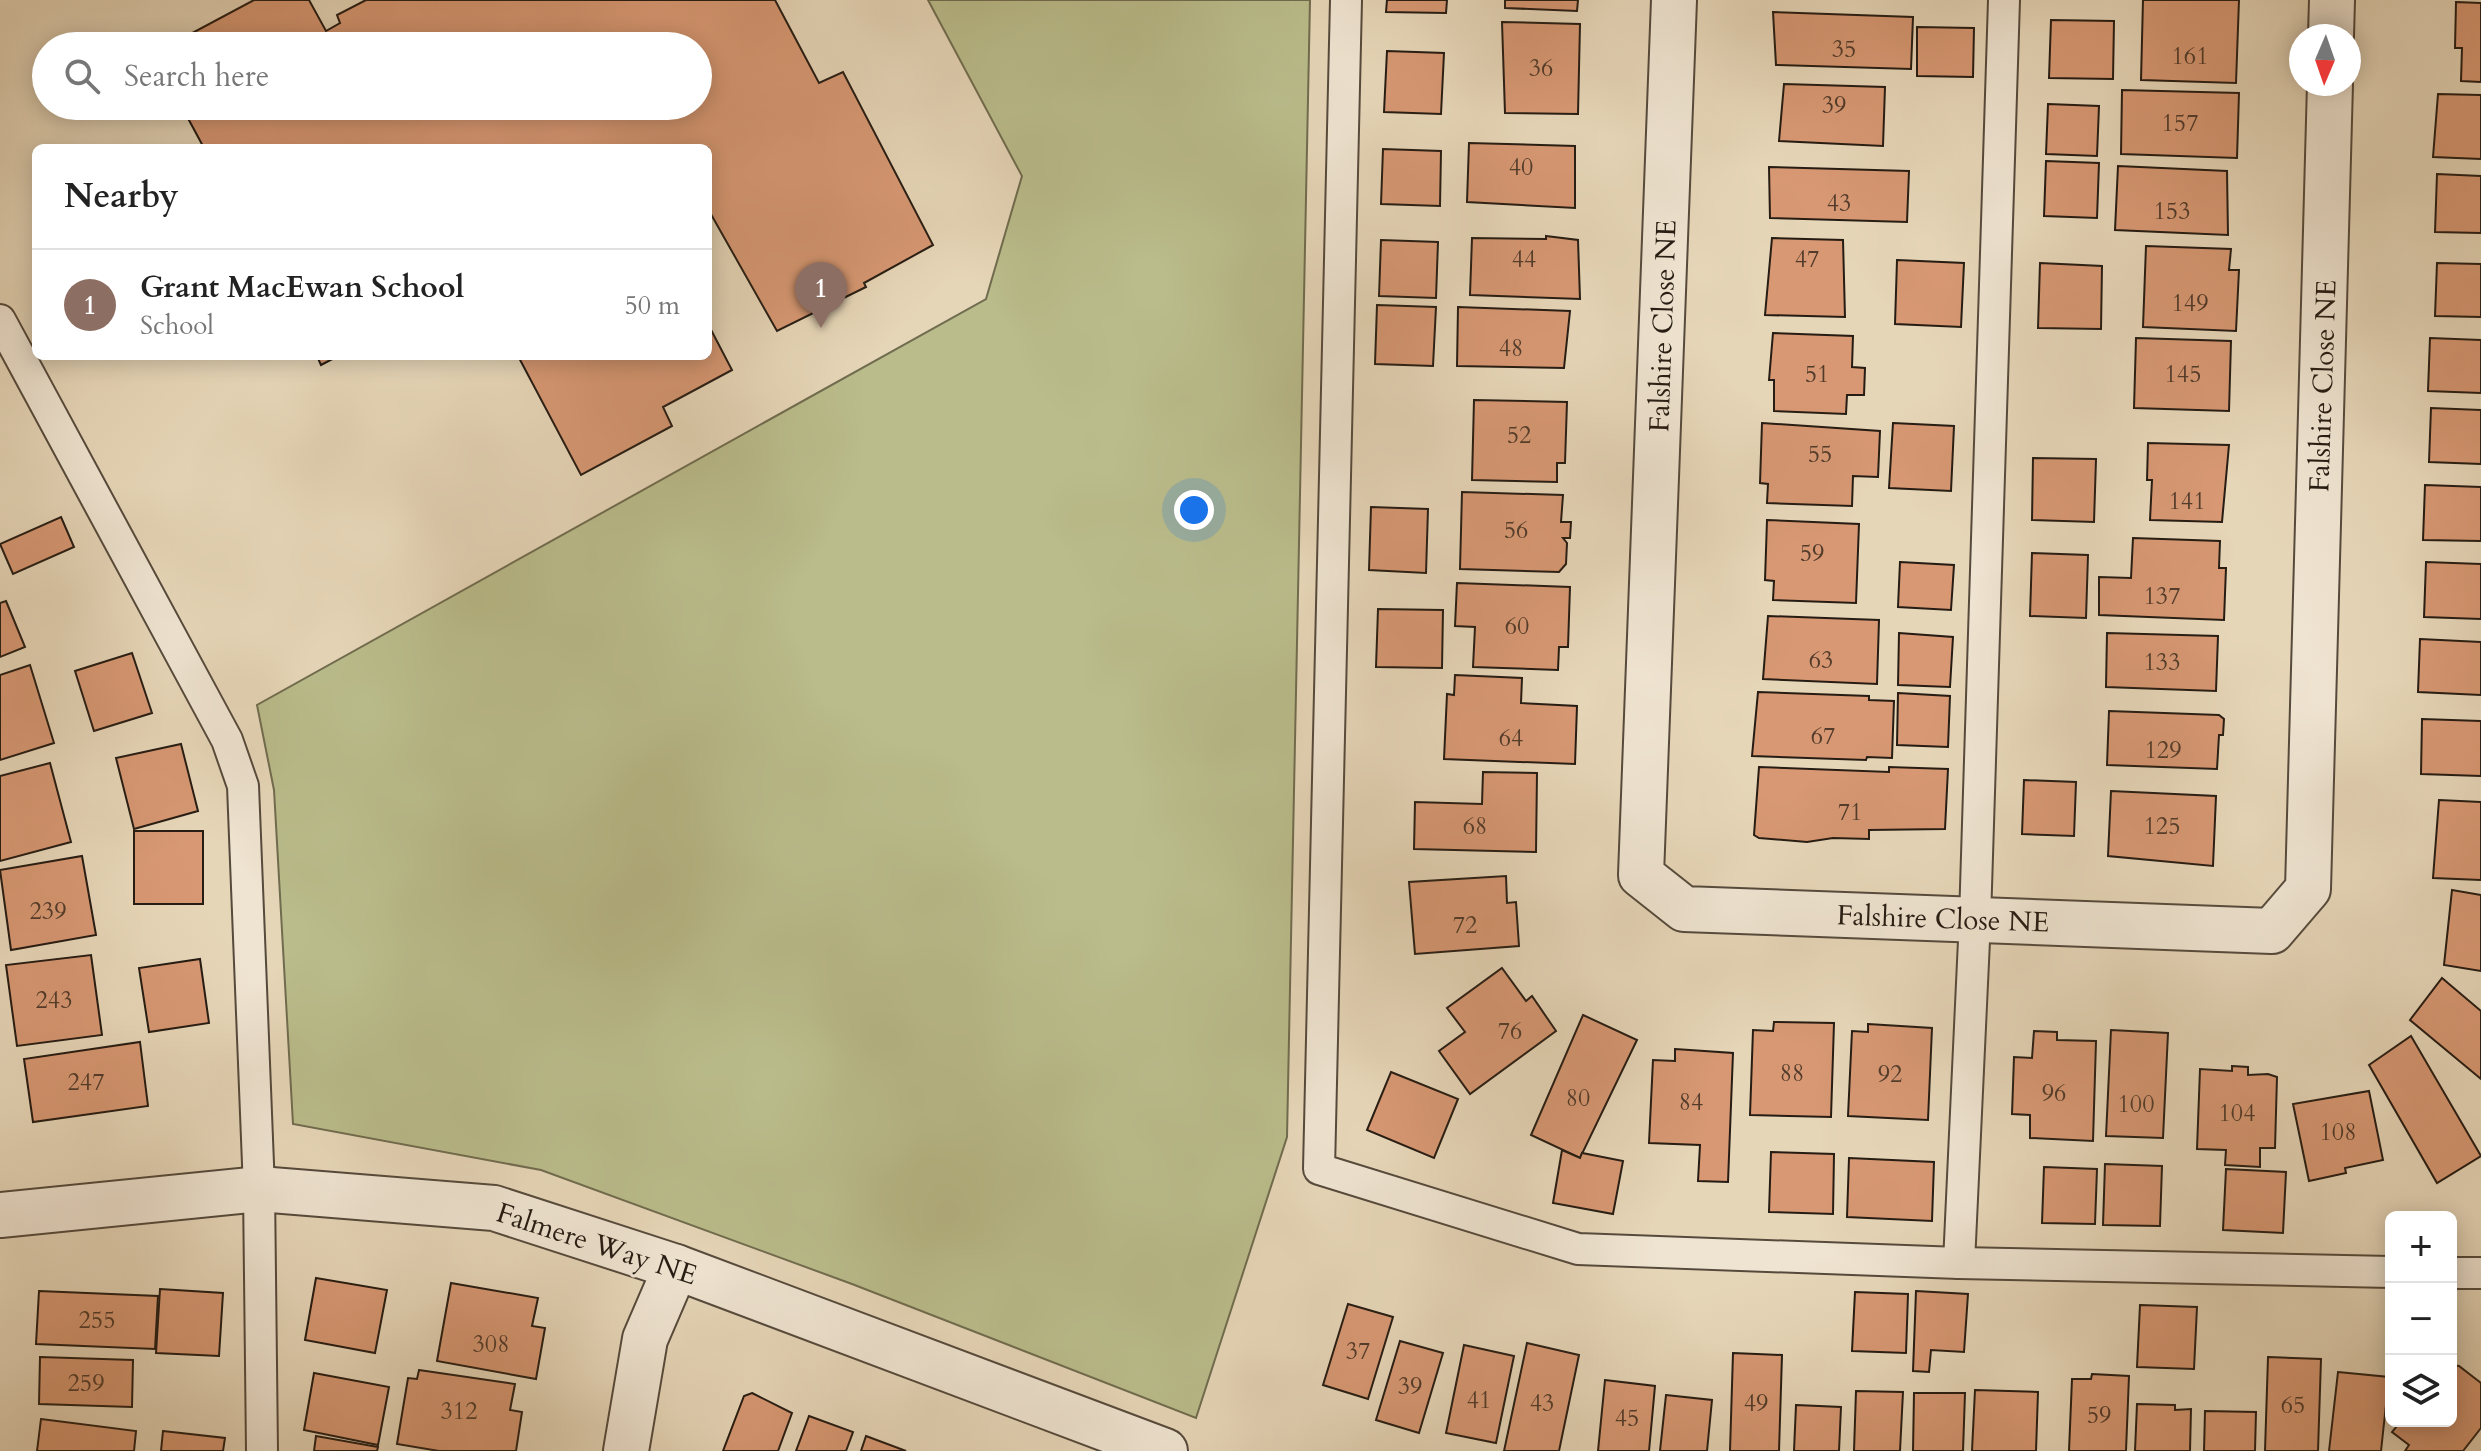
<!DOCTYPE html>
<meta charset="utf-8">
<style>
:root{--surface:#fff;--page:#f2f2f2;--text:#222;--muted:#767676;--line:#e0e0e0;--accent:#8f2418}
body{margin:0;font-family:Cardo,serif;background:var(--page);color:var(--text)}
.controls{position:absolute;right:24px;bottom:24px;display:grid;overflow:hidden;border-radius:12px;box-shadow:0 4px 20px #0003}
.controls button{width:72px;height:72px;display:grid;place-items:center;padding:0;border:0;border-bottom:2px solid var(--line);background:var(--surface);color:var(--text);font:40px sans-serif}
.compass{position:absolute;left:2289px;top:24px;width:72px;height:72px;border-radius:50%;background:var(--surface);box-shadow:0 4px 20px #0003;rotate:182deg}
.you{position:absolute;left:1194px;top:510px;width:28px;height:28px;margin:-20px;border:6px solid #fff;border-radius:50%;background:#1a73e8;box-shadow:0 0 0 12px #1a73e833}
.badge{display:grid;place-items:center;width:52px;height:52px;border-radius:50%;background:var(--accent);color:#fff;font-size:26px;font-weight:700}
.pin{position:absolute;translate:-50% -66px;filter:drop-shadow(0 2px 4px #0008)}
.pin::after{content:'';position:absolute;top:42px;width:28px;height:24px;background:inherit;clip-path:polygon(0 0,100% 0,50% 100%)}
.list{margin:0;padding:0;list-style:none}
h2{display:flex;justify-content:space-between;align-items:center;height:104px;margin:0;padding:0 32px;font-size:34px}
h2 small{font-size:26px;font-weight:400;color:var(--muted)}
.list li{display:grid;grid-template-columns:52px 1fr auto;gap:24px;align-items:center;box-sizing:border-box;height:112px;padding:0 32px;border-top:2px solid var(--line)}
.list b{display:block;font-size:30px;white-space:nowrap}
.list p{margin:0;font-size:26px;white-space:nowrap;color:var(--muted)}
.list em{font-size:26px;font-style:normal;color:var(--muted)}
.icon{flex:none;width:44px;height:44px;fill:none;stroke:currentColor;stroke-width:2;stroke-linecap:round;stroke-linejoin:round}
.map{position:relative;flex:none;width:2481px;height:1451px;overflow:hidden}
.search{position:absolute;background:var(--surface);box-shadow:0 4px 20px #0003;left:32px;top:32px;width:680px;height:88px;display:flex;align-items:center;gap:20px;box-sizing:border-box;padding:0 28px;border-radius:44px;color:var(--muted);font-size:30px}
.panel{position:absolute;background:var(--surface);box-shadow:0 4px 20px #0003;left:32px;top:144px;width:680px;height:216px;border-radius:12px}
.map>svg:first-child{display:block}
.green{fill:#babc8b;stroke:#706c4f;stroke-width:2}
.building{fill:#d79873;stroke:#261c13;stroke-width:2}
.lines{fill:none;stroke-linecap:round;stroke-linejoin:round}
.lane-casing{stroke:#564a3c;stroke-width:34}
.street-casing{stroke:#564a3c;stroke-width:48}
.lane{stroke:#efe4d1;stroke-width:30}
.street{stroke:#efe4d1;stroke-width:44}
.labels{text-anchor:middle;stroke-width:6;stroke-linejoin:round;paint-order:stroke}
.number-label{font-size:24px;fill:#523b2b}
.street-label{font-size:28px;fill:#261c13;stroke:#efe4d1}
</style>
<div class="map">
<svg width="2481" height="1451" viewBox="0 0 2481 1451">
<rect width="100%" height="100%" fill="#e6d6b8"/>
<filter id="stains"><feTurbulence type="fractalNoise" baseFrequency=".0025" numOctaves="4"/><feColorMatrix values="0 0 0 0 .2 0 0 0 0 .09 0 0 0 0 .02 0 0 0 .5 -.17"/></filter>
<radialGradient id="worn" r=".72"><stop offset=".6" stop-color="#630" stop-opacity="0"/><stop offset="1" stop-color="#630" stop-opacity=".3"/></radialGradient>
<polygon class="green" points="928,0 1310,0 1287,1137 1196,1418 852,1284 541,1170 293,1124 274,790 257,705 986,299 1022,176"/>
<g class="building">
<polygon points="254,0 309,0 326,31 340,23 337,15 366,0 775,0 819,83 843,72 933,245 864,283 866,287 777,331 708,209 708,148 204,148 183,109 188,106 698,106 698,46 184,46 181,39"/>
<polygon points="1387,0 1447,0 1446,13 1386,12"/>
<polygon points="1505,0 1578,0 1577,11 1505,8"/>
<polygon points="2143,0 2239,0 2236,83 2141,80"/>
<polygon points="2456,2 2481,3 2481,82 2461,81 2462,48 2455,48"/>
<polygon points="1773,12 1913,17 1911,69 1776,65"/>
<polygon points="2051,20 2114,21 2113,79 2049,78"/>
<polygon points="1502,22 1580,24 1578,114 1505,113"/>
<polygon points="1917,27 1974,28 1973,77 1917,76"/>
<polygon points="1387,51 1444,53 1441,114 1384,112"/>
<polygon points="1784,84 1885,87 1883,146 1779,141"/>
<polygon points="2122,90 2239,93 2237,158 2121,154"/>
<polygon points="2438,94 2481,95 2481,159 2433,157"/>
<polygon points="2048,104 2099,106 2097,156 2046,154"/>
<polygon points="1469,143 1575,146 1575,208 1467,202"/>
<polygon points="1383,149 1441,151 1440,206 1381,204"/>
<polygon points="2046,161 2099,163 2097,218 2044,216"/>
<polygon points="2118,166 2227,171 2228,235 2115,230"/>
<polygon points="1769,167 1909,171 1907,222 1770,218"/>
<polygon points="2437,174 2481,176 2481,233 2435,232"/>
<polygon points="1546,236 1578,240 1580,299 1470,295 1472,238 1546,239"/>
<polygon points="1772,238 1843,240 1845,317 1765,315"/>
<polygon points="1381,240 1438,242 1436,298 1379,296"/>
<polygon points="2146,246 2231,249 2229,270 2239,270 2236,331 2143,327"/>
<polygon points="1897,260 1964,263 1961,327 1895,324"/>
<polygon points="2040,263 2102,266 2101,329 2038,328"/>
<polygon points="2437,263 2481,264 2481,317 2435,316"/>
<polygon points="1377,305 1436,307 1433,366 1375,364"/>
<polygon points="1458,307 1570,311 1564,368 1457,366"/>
<polygon points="708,324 732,370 663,407 672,426 581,475 518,356 708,356"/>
<polygon points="1773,333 1853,336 1852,367 1865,368 1864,395 1847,395 1846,414 1774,411 1774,380 1769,380"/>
<polygon points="2136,338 2231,341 2229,411 2134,408"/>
<polygon points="2430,338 2481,340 2481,393 2428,391"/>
<polygon points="317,356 338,356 321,365"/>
<polygon points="1474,400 1567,402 1565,463 1557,463 1557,482 1472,480"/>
<polygon points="2431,408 2481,410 2481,464 2429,462"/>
<polygon points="1762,423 1880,431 1878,477 1853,476 1852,506 1767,503 1768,484 1760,483"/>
<polygon points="1893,423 1954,426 1951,491 1889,488"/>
<polygon points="2148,443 2229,445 2222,522 2150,520 2152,480 2147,480"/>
<polygon points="2033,458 2096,459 2094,522 2032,520"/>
<polygon points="2425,485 2481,487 2481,541 2423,540"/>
<polygon points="1462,492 1563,495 1561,522 1571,522 1570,538 1563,538 1567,543 1566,564 1559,572 1460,569"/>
<polygon points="1371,507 1428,509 1426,573 1369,570"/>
<polygon points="61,517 74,547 13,574 0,544"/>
<polygon points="1767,520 1859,524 1856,603 1773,600 1774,581 1765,580"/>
<polygon points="2133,538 2220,541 2219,568 2226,568 2224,620 2099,615 2099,577 2131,578"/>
<polygon points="2032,553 2088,555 2086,618 2030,616"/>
<polygon points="1900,562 1954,565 1951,610 1898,607"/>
<polygon points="2426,562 2481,564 2481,619 2424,617"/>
<polygon points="1457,583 1570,587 1568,647 1559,647 1558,670 1473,667 1475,627 1455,626"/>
<polygon points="6,601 25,647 0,657 0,603"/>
<polygon points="1378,609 1443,610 1442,668 1376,667"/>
<polygon points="1768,616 1879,620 1877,684 1763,679"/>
<polygon points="1899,633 1953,637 1950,687 1898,685"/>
<polygon points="2107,633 2218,636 2216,691 2106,687"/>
<polygon points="2420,639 2481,642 2481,695 2418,692"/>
<polygon points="132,653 152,713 94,731 75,671"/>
<polygon points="30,665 54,743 0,760 0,675"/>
<polygon points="1455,675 1522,678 1521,703 1577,706 1575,764 1444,759 1447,694 1454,695"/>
<polygon points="1758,692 1869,696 1869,700 1894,701 1892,758 1867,757 1866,760 1752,756"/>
<polygon points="1898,693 1950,696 1948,747 1897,745"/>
<polygon points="2109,711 2219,715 2224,719 2223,735 2219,735 2217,769 2107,765"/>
<polygon points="2422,719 2481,721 2481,776 2421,774"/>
<polygon points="181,744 198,811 134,829 116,758"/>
<polygon points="50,763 71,842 0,861 0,776"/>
<polygon points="1759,767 1889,772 1889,767 1948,769 1945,829 1869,830 1869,839 1833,838 1807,842 1759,838 1754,835"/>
<polygon points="1483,772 1537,773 1536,852 1414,849 1415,802 1482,804"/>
<polygon points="2024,780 2076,782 2074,836 2022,834"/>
<polygon points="2111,791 2216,796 2213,866 2108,856"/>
<polygon points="2439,800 2481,802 2481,880 2433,878"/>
<rect x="134" y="831" width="69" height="73"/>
<polygon points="82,856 96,935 11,950 0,870"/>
<polygon points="1506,876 1507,903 1516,902 1519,946 1415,954 1409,882"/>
<polygon points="2452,890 2481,895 2481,971 2444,965"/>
<polygon points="91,955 102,1035 17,1046 6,965"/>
<polygon points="200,959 209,1023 149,1032 139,968"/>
<polygon points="1502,968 1526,1001 1532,996 1556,1031 1470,1094 1439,1051 1465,1032 1447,1008"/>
<polygon points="2442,978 2481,1011 2481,1079 2410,1020"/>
<polygon points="1583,1015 1637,1040 1580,1158 1531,1135"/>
<polygon points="1774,1022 1834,1023 1831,1117 1750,1115 1753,1030 1773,1031"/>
<polygon points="1868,1024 1932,1028 1928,1120 1848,1116 1852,1031 1868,1032"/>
<polygon points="2111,1030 2168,1033 2163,1138 2106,1136"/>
<polygon points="2034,1031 2057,1032 2057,1040 2096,1041 2093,1141 2030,1138 2030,1115 2012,1114 2014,1057 2032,1058"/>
<polygon points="2411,1036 2481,1156 2437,1183 2369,1065"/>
<polygon points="140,1042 148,1106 33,1122 24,1059"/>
<polygon points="1675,1049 1733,1053 1728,1182 1698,1181 1700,1145 1649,1143 1653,1060 1675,1061"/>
<polygon points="2232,1066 2248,1067 2248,1075 2268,1074 2277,1077 2275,1148 2260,1148 2260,1167 2225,1165 2226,1150 2197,1149 2200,1069 2232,1071"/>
<polygon points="1391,1072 1458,1099 1434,1158 1367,1130"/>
<polygon points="2369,1091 2383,1160 2345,1168 2346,1173 2309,1181 2293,1104"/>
<polygon points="1562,1150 1580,1158 1582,1153 1623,1161 1613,1214 1553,1203"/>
<polygon points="1771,1152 1834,1154 1833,1214 1769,1212"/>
<polygon points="1849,1158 1934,1162 1932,1221 1847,1217"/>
<polygon points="2105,1164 2162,1166 2160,1226 2103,1225"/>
<polygon points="2044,1167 2097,1169 2095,1224 2042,1223"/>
<polygon points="2226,1169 2286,1172 2283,1233 2223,1230"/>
<polygon points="316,1278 387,1290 375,1353 305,1340"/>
<polygon points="451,1283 538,1298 532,1326 545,1328 536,1379 437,1361"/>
<polygon points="160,1289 223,1293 219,1356 156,1353"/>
<polygon points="39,1291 158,1296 155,1349 36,1344"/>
<polygon points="1916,1291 1968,1294 1964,1352 1931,1350 1929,1372 1913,1371"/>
<polygon points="1855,1292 1908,1294 1906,1353 1852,1351"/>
<polygon points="1348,1304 1393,1317 1368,1399 1323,1385"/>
<polygon points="2140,1305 2197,1307 2194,1369 2137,1367"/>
<polygon points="1400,1341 1443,1353 1419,1433 1376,1420"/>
<polygon points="1527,1343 1579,1355 1559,1451 1504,1451"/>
<polygon points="1464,1345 1514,1356 1496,1443 1446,1433"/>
<polygon points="1733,1353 1782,1355 1779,1451 1730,1451"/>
<polygon points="40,1357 133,1360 132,1407 39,1404"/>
<polygon points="2268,1357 2321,1359 2318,1451 2265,1451"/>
<polygon points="2451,1365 2459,1366 2481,1383 2481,1428 2463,1451 2405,1451 2409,1445 2392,1432 2401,1421 2451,1421"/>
<polygon points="419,1370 515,1384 510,1410 522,1412 516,1451 439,1451 397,1444 408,1378 417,1379"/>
<polygon points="2338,1372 2389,1377 2381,1451 2329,1451"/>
<polygon points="314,1373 389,1387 378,1445 304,1430"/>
<polygon points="2092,1374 2129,1376 2126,1451 2069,1451 2072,1379 2091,1379"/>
<polygon points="1605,1380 1655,1386 1649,1451 1598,1451"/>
<polygon points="1975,1390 2038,1392 2036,1451 1972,1451"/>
<polygon points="1856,1391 1903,1392 1900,1451 1854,1451"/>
<polygon points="752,1393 792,1413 778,1451 723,1451 744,1396"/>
<polygon points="1914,1393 1965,1393 1963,1451 1913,1451"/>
<polygon points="1666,1395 1712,1400 1707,1451 1660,1451"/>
<polygon points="2137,1404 2175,1405 2175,1410 2191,1409 2190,1451 2135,1451"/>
<polygon points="1796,1405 1841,1407 1839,1451 1794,1451"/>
<polygon points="2205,1411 2256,1412 2255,1451 2204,1451"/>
<polygon points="809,1416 853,1432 846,1451 796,1451"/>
<polygon points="41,1419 136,1431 134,1451 37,1451"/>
<polygon points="163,1431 225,1438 223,1451 161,1451"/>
<polygon points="316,1436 378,1447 377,1451 314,1451"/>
<polygon points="866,1436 906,1451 861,1451"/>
</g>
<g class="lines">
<defs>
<g id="lane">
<polyline points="1346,0 1319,1169 1578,1249 1959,1263 2391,1272"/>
<polyline points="0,320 227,740 243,786 259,1189 262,1451"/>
<polyline points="1959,1263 1975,919 2004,0"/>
<polyline points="2451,1273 2481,1273"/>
</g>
<g id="street">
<polyline points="1674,0 1641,875 1684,909 2272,931 2308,889 2330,84"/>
<polyline points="2331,36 2332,0"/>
<polyline points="0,1215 259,1189 494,1208 676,1267 1165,1451"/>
<polyline points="626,1451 645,1339 676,1267"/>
</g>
</defs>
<use href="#lane" class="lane-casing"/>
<use href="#street" class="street-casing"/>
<use href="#lane" class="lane"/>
<use href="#street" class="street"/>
</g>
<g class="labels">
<g class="number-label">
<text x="1844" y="57">35</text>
<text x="2190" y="64">161</text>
<text x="1541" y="76">36</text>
<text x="1834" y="113">39</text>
<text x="2180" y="131">157</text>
<text x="1521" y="175">40</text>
<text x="1839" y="211">43</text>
<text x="2172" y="219">153</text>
<text x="1524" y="267">44</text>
<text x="1807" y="267">47</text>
<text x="2190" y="311">149</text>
<text x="1511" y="356">48</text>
<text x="1817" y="382">51</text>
<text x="2183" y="382">145</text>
<text x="1519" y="443">52</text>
<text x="1820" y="462">55</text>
<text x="2187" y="509">141</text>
<text x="1516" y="538">56</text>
<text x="1812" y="561">59</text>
<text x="2162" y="604">137</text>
<text x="1517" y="634">60</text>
<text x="1821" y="668">63</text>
<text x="2162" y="670">133</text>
<text x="1823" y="744">67</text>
<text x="1511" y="746">64</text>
<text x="2163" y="758">129</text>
<text x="1850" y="820">71</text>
<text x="1475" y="834">68</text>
<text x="2162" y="834">125</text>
<text x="48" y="919">239</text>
<text x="1465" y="933">72</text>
<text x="54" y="1008">243</text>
<text x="1510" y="1039">76</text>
<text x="1792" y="1081">88</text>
<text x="1890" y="1082">92</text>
<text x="86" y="1090">247</text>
<text x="2054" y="1101">96</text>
<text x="1578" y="1106">80</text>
<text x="1691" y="1110">84</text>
<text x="2136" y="1112">100</text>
<text x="2237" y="1121">104</text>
<text x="2338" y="1140">108</text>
<text x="97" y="1328">255</text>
<text x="491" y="1352">308</text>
<text x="1358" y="1359">37</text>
<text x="86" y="1391">259</text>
<text x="1410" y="1394">39</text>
<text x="1479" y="1408">41</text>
<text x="1542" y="1411">43</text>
<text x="1756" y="1411">49</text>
<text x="2293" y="1413">65</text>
<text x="459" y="1419">312</text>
<text x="2099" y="1423">59</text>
<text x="1627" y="1426">45</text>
</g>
<g class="street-label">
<text transform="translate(1662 326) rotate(-88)" y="10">Falshire Close NE</text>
<text transform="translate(2322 386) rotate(-88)" y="10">Falshire Close NE</text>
<text transform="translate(1943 918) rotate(2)" y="10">Falshire Close NE</text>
<text transform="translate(597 1243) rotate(18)" y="10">Falmere Way NE</text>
</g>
</g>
<rect width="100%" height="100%" filter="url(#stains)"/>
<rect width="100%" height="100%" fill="url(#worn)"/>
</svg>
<div class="controls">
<button>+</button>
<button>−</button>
<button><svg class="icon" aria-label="layers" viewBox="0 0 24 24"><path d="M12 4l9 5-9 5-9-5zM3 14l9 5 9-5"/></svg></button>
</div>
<svg class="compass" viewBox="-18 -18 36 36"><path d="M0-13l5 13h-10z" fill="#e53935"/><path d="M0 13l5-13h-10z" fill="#767676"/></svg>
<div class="you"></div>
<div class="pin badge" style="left:821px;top:328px;background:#8d6e63">1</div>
<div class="search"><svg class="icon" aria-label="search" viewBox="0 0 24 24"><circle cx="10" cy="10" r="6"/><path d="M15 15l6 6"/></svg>Search here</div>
<section class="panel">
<h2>Nearby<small></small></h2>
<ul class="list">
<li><span class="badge" style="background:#8d6e63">1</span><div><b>Grant MacEwan School</b><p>School</p></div><em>50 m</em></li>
</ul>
</section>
</div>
